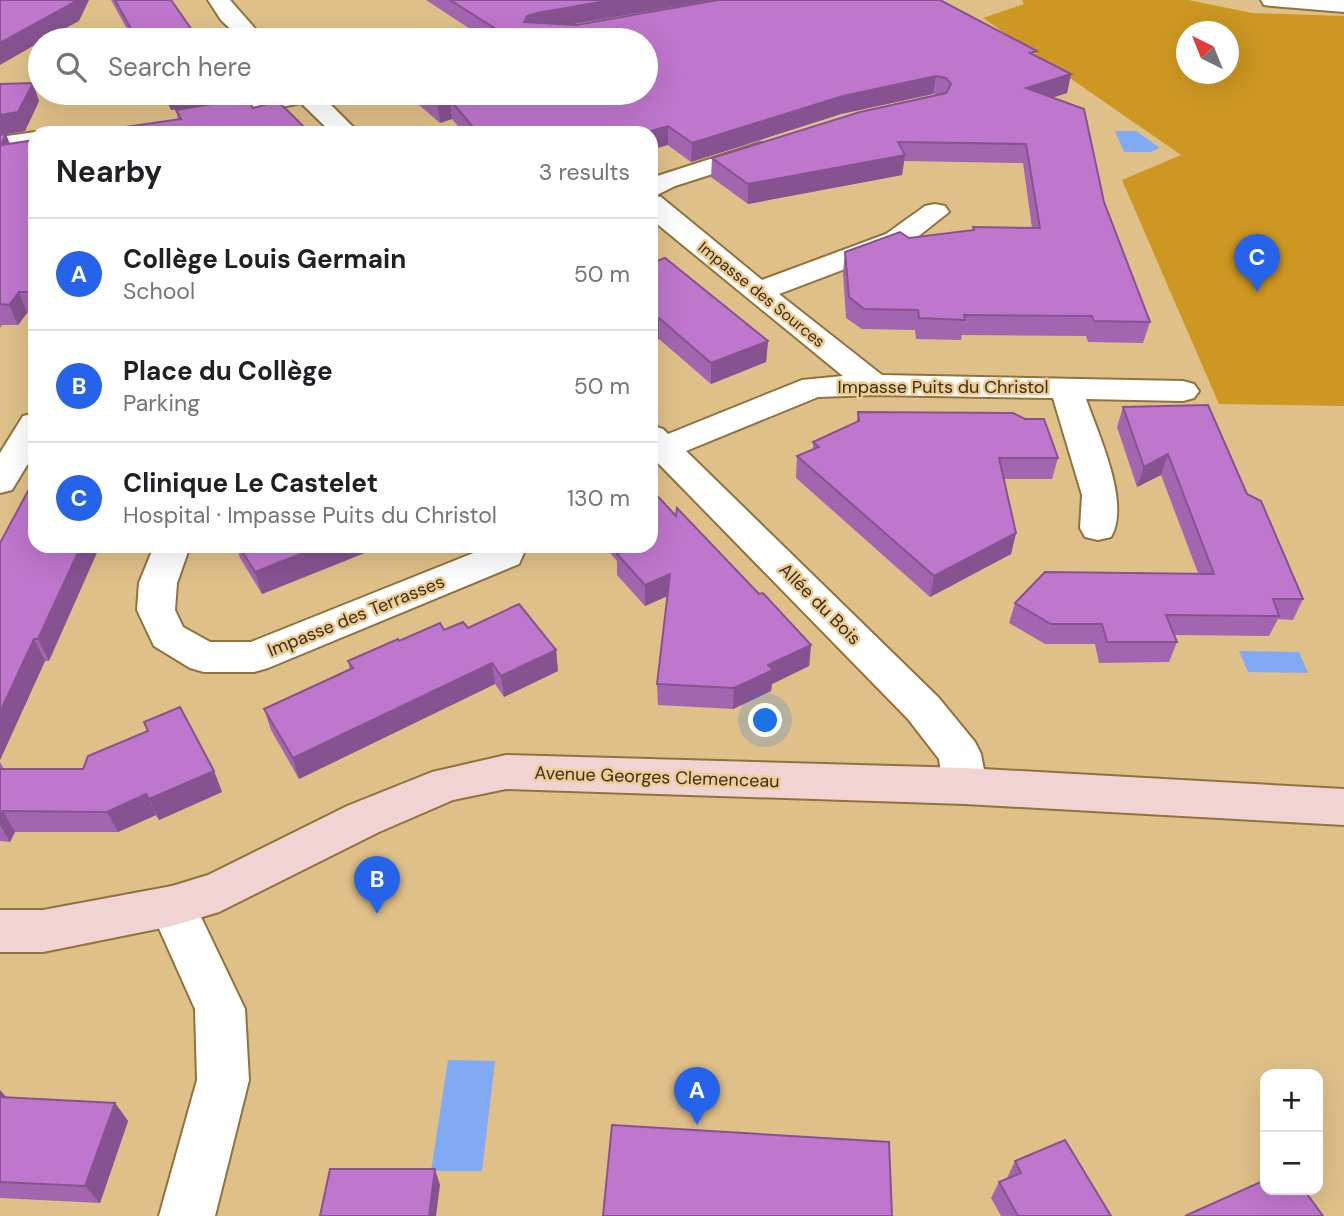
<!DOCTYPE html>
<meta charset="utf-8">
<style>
:root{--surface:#fff;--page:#f6f6f6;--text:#202124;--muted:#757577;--line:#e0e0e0;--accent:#2563eb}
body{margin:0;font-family:"DM Sans",sans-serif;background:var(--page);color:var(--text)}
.controls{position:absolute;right:21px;bottom:21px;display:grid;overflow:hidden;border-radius:14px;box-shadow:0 7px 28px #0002}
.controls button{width:63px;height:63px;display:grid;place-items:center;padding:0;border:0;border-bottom:2px solid var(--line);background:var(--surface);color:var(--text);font:35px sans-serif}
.compass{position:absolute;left:1176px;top:21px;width:63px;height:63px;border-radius:50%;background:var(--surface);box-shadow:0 7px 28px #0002;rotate:317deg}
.you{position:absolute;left:766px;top:721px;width:24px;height:24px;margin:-18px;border:5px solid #fff;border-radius:50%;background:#1a73e8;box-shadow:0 0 0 10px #1a73e833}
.badge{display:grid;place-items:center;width:46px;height:46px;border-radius:50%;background:var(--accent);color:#fff;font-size:23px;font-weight:700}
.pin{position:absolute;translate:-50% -58px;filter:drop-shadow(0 2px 4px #0008)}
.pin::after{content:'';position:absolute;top:37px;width:24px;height:21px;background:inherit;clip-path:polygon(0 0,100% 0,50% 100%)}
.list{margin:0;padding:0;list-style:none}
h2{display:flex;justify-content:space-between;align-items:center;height:91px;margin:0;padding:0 28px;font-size:30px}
h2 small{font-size:23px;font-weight:400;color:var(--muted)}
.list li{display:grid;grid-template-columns:46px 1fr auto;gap:21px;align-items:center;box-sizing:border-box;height:112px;padding:0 28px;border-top:2px solid var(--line)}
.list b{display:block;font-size:26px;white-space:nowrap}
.list p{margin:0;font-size:23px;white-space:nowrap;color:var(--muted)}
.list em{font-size:23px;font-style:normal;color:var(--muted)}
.icon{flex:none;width:38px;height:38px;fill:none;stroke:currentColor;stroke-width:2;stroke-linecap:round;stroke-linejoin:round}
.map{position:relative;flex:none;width:1344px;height:1216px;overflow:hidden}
.search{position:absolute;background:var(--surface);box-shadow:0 7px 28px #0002;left:28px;top:28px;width:630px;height:77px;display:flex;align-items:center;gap:18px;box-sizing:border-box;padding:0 24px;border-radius:38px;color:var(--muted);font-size:26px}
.panel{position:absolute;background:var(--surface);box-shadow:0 7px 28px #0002;left:28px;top:126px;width:630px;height:427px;border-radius:21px}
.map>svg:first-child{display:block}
.green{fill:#cd9721;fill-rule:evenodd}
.water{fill:#80aaf3}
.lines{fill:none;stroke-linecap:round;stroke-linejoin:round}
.street-casing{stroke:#90723d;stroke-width:4}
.secondary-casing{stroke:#90723d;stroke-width:4}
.street{fill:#fff;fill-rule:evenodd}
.secondary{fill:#f2d3d3;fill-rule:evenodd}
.wall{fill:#a465b0}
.shaded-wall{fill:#865390}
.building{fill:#bf76cd;stroke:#865390;stroke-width:2}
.labels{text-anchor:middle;stroke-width:5;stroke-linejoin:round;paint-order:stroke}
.far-street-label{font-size:16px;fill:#3c2f19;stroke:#edcd95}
.street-label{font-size:18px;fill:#3c2f19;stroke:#edcd95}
</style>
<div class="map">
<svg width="1344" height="1216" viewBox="0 0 1344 1216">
<rect width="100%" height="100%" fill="#dfc089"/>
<path class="green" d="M1022 0H1188L1252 13 1344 16V406L1219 404 1122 180 1181 155 983 18 1024 4ZM1186 32H1228V74H1186Z"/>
<g class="water">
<polygon points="1115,131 1136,131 1160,148 1150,152 1124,152"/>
<polygon points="1239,651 1299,652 1308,673 1248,672"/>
<polygon points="448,1060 495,1061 482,1171 431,1171"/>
</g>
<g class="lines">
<defs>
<g id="street">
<polygon points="208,0 230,0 265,40 242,40 221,20"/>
<polygon points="1261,0 1344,0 1344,12 1272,6 1264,5"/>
<polygon points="282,93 323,93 321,95 359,133 332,133 301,103 201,123 192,121 189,116 192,111"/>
<polygon points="35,132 37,133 35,133 35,148 0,153 0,137"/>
<path d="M760 143 769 146 773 151 769 156 675 186 655 196 661 197 762 280 886 234 925 206 935 204 945 206 949 212 906 246 779 294 882 375 1183 381 1194 384 1199 391 1194 398 1183 401 1086 399C1098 434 1131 503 1111 537L1098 540 1085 537 1080 528 1082 495 1053 398 874 395 818 397 686 451 938 697 975 742 981 754 987 786 980 798 965 804 950 798 943 786 939 759 908 719 657 462 651 464V425L663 429 668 434 802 380 843 376 651 219V178Z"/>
<polygon points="35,413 35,452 12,490 0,493 0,453 23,416"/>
<polygon points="154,546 190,546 177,583 175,610 183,627 210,642 251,642 491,546 527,546 519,564 268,668 254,672 204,672 190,668 154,646 137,610 139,583"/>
<polygon points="172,886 189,892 245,1009 249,1080 215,1216 159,1216 197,1080 195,1009 149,906 155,892"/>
</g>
<polygon id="secondary" points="506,755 965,768 1344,789 1344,825 965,804 506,789 453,800 379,832 219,912 172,926 43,952 0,952 0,910 43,910 172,886 208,875 347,806 432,772"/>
</defs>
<use href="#street" class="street-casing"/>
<use href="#secondary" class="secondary-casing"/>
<use href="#street" class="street"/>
<use href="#secondary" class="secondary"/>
</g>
<g class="wall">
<polygon points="111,0 171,0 199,40 133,40"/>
<polygon points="426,0 714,0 573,24 1036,56 1071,74 1067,93 1051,98 1104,202 1150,322 1143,343 1088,342 1086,336 962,335 961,340 916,339 915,330 862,329 846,318 843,273 845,252 909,238 973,230 973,227 1032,228 1023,163 904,161 902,175 748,204 711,177 712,158 936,95 933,94 841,114 691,162 651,133 464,133 452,119 440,123 405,93 646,93 646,40 487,40"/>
<polygon points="0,84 39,101 25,131 1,135 10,144 35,140 35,313 27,313 18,325 2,325 0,328"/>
<polygon points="162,93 241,93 243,99 253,108 178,119 176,110 189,107 171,110"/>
<polygon points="651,256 768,341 766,362 711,384 659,339 652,342 651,341"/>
<polygon points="1123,407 1247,494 1303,599 1293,620 1278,619 1269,636 1175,635 1177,642 1169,662 1099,663 1095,644 1045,644 1009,623 1015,603 1198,573 1161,475 1137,487 1117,427"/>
<polygon points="858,412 1058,458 1052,479 1004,479 1016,533 1011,554 930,597 796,478 797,456 813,450 813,442 857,422"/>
<polygon points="676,516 811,645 809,666 772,684 771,691 733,709 658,705 657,684 667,596 645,606 617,575 617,561 604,546 651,546"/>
<polygon points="0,543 49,661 45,661 0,760"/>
<polygon points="236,546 371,546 372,550 262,594 240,558"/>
<polygon points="468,628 556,650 558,671 504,697 495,684 299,779 271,730 264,709 350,670 348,661 399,641 444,630"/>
<polygon points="0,762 4,769 214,771 222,792 159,820 156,815 118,832 15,832 10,842 0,841"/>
<polygon points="0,1090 6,1097 115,1103 128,1121 100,1203 0,1198"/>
<polygon points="1015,1161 1111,1216 1001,1216 991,1198 999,1182 1007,1178"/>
</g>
<g class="shaded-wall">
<polygon points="75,0 89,0 79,21 44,40 40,40 40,42 0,65 0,43"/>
<polygon points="612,0 714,0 538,30 524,22 527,16 537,13"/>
<polygon points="1071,74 1067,93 1022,107 1026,88"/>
<polygon points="936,76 933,94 841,114 691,162 692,143 843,96"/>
<polygon points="33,83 39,101 25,131 0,135 0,115"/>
<polygon points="176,93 241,93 243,100 171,110 167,94"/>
<polygon points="450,100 452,119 440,123 438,104"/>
<polygon points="668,126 668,145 651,150 651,133 644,133"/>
<polygon points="6,134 14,154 1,145"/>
<polygon points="905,155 902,175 748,204 748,184"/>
<polygon points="19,292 27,313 18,325 9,305"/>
<polygon points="659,318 659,339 652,342 652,321"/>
<polygon points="768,341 766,362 711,384 711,363"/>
<polygon points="1168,454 1161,475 1137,487 1144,467"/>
<polygon points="1016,533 1011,554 930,597 934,576"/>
<polygon points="81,546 100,546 49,661 38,639"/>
<polygon points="321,546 371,546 372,550 262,594 255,572"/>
<polygon points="670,574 670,595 645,606 645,585"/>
<polygon points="34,639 45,661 0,760 0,712"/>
<polygon points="811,645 809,666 772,684 771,691 733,709 734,688 768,665"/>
<polygon points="556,650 558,671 504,697 501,676"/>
<polygon points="492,663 495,684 299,779 293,758"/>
<polygon points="214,771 222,792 159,820 149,799"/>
<polygon points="146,794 156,815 118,832 107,812"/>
<polygon points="3,811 15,832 10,842 0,825 0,816"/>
<polygon points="0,1090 10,1102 0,1111"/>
<polygon points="115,1103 128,1121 100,1203 85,1186"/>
<polygon points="435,1169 440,1185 436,1216 429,1216"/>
</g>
<g class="building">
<polygon points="0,0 75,0 73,3 0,43"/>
<polygon points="115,0 171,0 199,40 137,40"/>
<polygon points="450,0 612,0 537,13 527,16 524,22 576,25 718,0 940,0 1037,51 1030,53 1071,74 1026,88 1084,109 1104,202 1150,322 1094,321 1092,316 964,315 965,320 919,318 918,310 864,309 849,297 845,252 900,232 909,238 974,230 973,227 1040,228 1026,144 898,142 905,155 748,184 712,158 860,112 946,93 951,84 946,78 936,76 843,96 692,143 668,126 644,133 478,133 450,100 438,104 425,93 646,93 646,40 516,40 518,40 504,34"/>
<polygon points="33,83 18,112 0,115 0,84"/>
<polygon points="247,98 253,108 278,101 310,133 84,133 181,119 176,110"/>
<polygon points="6,134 1,145 35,140 35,292 19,292 9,305 0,304 0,135"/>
<polygon points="651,256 657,261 665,258 768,341 711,363 659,318 652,321"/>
<polygon points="1208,405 1247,494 1261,501 1303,599 1273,599 1279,616 1166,615 1177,642 1107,642 1102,624 1051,624 1015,603 1045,572 1214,574 1168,454 1144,467 1123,407"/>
<polygon points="858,412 1013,413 1025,419 1044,419 1058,458 999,458 1016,533 934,576 797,456 819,447 813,442 859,421"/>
<polygon points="35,478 35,546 81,546 38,639 34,639 0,712 0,543"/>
<polygon points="651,489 676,516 677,508 759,594 763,593 811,645 768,665 773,670 734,688 657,684 670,574 645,585 617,554 626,550 622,546 651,546"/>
<polygon points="239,546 321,546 255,572"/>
<polygon points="519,604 556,650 501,676 492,663 293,758 264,709 353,668 348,661 398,639 399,641 440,623 444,630 463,622 468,628"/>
<polygon points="180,707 214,771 149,799 146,794 107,812 3,811 0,816 0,769 83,769 88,756 148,731 144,722"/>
<polygon points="0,1097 115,1103 85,1186 0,1182"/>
<polygon points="612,1125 889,1142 892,1216 603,1216"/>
<polygon points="1065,1140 1111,1216 1018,1216 999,1182 1021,1173 1015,1161"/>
<polygon points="330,1169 435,1169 429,1216 320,1216"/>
<polygon points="1265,1180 1265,1190 1304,1190 1323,1216 1185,1216"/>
</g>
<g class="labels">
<g class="far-street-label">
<text transform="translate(762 294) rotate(39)" y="6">Impasse des Sources</text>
</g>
<g class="street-label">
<text x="943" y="393">Impasse Puits du Christol</text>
<text transform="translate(820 604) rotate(45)" y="6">Allée du Bois</text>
<text transform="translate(356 616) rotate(-22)" y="6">Impasse des Terrasses</text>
<text transform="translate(657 777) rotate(2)" y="6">Avenue Georges Clemenceau</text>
</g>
</g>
</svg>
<div class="controls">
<button>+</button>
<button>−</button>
</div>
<svg class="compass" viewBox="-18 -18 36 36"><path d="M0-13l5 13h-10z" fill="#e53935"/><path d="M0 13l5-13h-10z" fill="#757577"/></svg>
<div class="you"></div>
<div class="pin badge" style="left:697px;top:1125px">A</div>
<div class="pin badge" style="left:377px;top:914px">B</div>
<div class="pin badge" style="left:1257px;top:292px">C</div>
<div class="search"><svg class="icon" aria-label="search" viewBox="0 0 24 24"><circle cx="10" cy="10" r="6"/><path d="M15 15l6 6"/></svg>Search here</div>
<section class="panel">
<h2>Nearby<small>3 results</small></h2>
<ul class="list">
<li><span class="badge">A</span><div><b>Collège Louis Germain</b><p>School</p></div><em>50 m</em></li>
<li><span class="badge">B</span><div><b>Place du Collège</b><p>Parking</p></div><em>50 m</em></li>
<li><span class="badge">C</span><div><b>Clinique Le Castelet</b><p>Hospital · Impasse Puits du Christol</p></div><em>130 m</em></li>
</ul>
</section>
</div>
